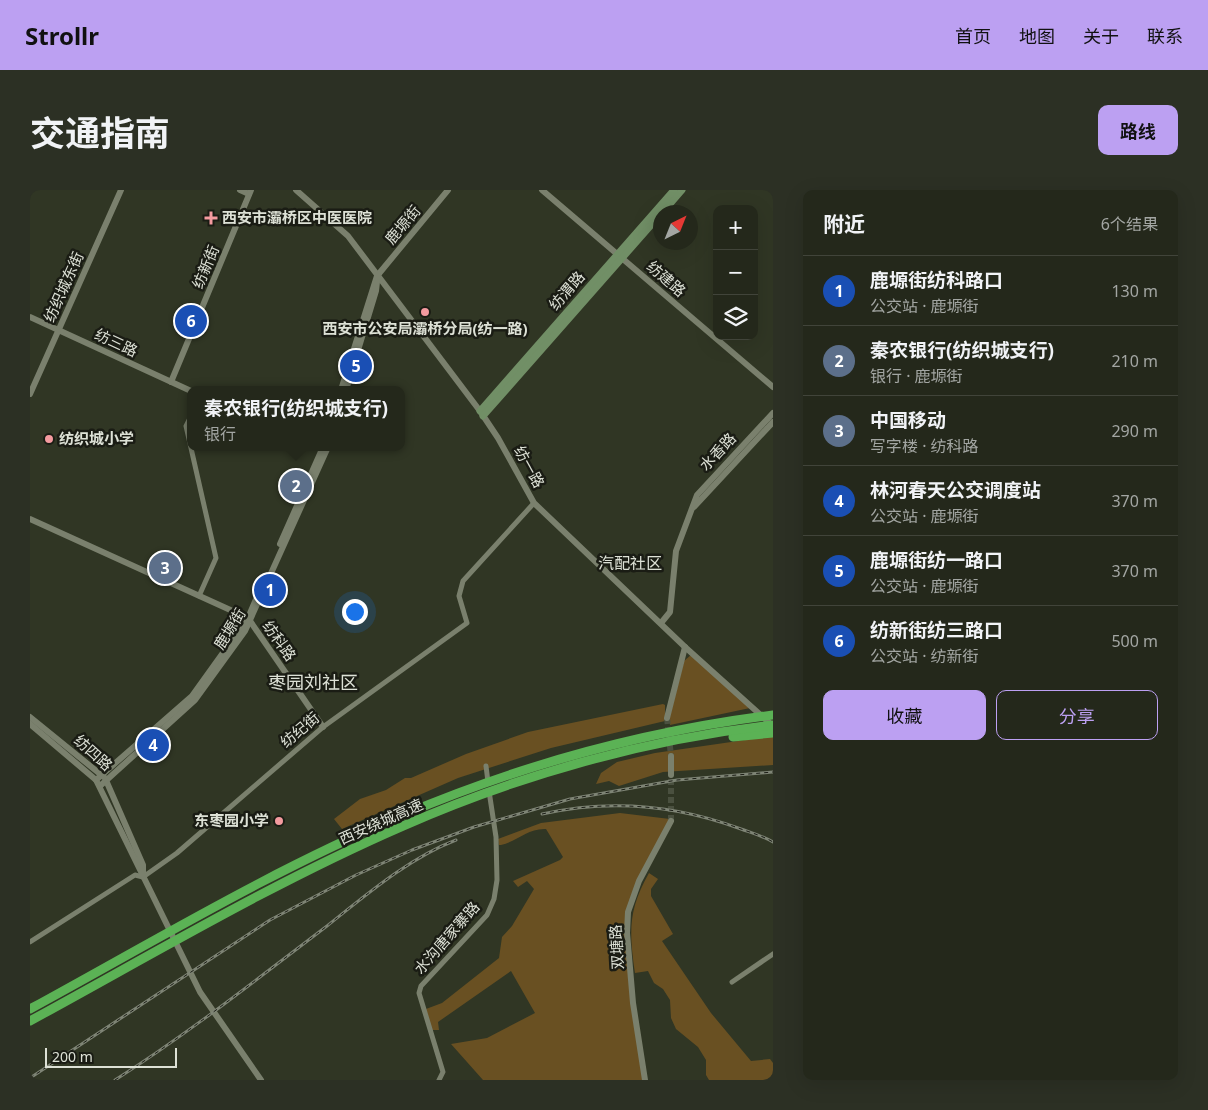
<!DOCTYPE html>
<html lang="zh">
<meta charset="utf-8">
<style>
:root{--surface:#24281b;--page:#2c3024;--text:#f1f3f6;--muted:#a3a6a3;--line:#41443a;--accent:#bca0f2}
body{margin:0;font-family:"Noto Sans","Noto Sans SC",sans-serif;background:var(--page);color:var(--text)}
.controls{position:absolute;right:15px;top:15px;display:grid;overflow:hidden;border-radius:10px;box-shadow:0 5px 20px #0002}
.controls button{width:45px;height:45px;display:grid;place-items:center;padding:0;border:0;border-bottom:1px solid var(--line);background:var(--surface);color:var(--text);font:25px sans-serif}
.compass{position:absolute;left:623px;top:15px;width:45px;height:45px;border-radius:50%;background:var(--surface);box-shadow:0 5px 20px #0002;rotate:43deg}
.scale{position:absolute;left:15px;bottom:12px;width:132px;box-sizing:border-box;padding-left:5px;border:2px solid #dde1d6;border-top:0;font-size:14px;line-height:18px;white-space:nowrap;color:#dde1d6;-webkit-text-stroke:4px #1a1c14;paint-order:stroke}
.you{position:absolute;left:324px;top:421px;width:18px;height:18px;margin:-12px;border:4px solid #fff;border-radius:50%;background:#1a73e8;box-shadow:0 0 0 8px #1a73e833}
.badge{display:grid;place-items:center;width:32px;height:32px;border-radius:50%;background:var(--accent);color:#fff;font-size:16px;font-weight:700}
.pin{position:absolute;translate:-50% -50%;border:2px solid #fff;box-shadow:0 1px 5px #0006}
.popup{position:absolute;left:157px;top:196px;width:218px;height:65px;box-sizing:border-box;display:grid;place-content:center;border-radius:10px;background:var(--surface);filter:drop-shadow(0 1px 4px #0005);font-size:16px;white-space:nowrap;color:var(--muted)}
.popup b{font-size:19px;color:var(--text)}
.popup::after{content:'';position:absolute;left:50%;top:100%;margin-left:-10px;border:10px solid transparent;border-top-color:var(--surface)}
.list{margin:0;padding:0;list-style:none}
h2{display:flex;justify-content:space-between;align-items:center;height:65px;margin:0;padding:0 20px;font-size:21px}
h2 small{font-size:16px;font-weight:400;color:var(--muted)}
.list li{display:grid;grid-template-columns:32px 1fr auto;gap:15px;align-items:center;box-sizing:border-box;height:70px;padding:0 20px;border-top:1px solid var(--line)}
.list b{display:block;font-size:19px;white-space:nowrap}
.list p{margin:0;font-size:16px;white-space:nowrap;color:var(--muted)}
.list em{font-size:16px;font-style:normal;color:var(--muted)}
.actions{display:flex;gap:10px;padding:15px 20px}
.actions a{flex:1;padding:11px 0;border:1px solid var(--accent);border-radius:10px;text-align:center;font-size:18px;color:var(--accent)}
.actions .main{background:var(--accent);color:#111}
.icon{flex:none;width:28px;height:28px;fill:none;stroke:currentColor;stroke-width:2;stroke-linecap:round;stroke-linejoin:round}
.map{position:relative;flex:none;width:743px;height:890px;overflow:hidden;border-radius:10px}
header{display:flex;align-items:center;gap:30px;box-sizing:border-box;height:70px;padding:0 25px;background:var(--accent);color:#111}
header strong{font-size:24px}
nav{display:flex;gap:28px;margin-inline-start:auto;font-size:18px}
.intro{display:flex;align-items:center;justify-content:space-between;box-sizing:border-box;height:120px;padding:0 30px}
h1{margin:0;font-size:35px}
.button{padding:12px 22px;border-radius:10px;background:var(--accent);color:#111;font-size:18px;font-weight:700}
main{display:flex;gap:30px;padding:0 30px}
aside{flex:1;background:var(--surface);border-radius:10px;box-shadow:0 5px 20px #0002}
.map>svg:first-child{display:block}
.green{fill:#695022}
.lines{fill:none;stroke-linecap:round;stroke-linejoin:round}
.tertiary-tunnel{stroke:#4a503f;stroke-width:6;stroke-dasharray:6 3;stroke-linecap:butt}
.minor{stroke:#7a806d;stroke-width:5}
.tertiary{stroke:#7a806d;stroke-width:6}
.secondary{stroke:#718f66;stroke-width:7}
.motorway{stroke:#5bb255;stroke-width:9}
.rail-casing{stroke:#7e8475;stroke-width:3}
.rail{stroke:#1a1c14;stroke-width:1;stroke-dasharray:4;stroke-linecap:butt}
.poi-dot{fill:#f49b9f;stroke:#1a1c14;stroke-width:2}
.labels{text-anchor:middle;stroke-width:5;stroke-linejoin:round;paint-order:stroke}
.poi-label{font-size:15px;font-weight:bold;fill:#dde1d6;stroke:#1a1c14;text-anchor:start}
.street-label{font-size:15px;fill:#dde1d6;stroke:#1a1c14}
.neighbourhood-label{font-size:16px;fill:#dde1d6;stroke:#1a1c14}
.quarter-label{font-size:18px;fill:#dde1d6;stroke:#1a1c14}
</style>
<header>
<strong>Strollr</strong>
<nav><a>首页</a><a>地图</a><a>关于</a><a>联系</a></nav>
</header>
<div class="intro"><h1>交通指南</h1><a class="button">路线</a></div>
<main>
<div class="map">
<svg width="743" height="890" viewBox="0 0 743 890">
<rect width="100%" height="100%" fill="#303624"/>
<g class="green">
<polygon points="661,465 720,518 640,535 639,530 654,471"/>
<polygon points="633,514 635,515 635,531 521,558 428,588 312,639 304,629 330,609 356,600 375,588 381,588 436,564 498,542"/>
<polygon points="743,546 743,575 633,582 589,596 579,591 566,594 571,583 587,572 625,563"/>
<path d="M590 623 640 629 618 674 595 731 614 890H453L421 854 457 848 505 823 481 781 408 832 409 840H402L396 819 412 813 469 768 472 747 482 736 504 699 497 691 488 697 483 691 530 670 533 667 516 639C498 638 488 651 471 655H469L468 649 511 633Z"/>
<path d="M619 683 628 689 621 699V706L643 744 632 751 681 823 721 871 740 869 743 873V890H679L676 885V870L668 857 646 839 641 828 640 810 633 799 624 793 618 781 605 783C599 742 598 720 619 683Z"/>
</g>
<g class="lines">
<g class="tertiary-tunnel">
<polyline points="637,528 641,566"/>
<polyline points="641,631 641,585"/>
</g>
<g class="minor">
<polyline points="161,226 156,236 186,368 169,406"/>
<polyline points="456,576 458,592"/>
<polyline points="0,752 105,685 113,687 147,663 293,537 437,433 429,406 433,391 504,313"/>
<polyline points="702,792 743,764"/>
<polyline points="409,890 413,882 389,803 391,796 457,725 464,709 467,690 466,647 459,601"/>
</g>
<g class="tertiary">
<polyline points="210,0 219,4"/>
<polyline points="266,0 318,46 450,221 468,248 504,313 655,457 743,536"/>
<polyline points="512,0 743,197"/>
<polyline points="0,127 161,201"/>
<polyline points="141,192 221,0"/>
<polyline points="311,200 347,86 418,0"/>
<polyline points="316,200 346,101 347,92"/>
<polyline points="0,204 91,0"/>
<polyline points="664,317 743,232"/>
<polyline points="0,329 218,428 293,537"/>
<polyline points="250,354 293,257"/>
<polyline points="631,433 640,422 646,361 667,305 743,223"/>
<polyline points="0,527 75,588 113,675 113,686"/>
<polyline points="637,528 655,457"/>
<polyline points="0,534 66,590 170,802 231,890"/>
<polyline points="641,566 641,585"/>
<polyline points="66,590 162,506 218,428 229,402"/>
<polyline points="70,596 165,510 215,441 298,257"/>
<polyline points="615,890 603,813 597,743 598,722 609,691 641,631"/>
</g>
<g class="secondary">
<polyline points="633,22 652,0"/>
<polyline points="450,221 644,0"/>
<polyline points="453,226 630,25"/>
</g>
<g class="motorway">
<polyline points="703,547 743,543"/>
<path d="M0 819C123 752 244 679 373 625 491 575 616 541 743 525"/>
<path d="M0 831C123 764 244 692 373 636 489 585 617 549 743 535"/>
</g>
<defs>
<g id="rail">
<path d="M512 624C579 609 647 615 711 639 722 643 733 646 743 652"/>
<polyline points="0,888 240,730 326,685 382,660 444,637 540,609 647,590 743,582"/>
<path d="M85 890C159 843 227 789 297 736 336 705 379 668 426 650"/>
</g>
</defs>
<use href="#rail" class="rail-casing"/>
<use href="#rail" class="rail"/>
</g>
<g class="poi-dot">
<path d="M178.5 20.5h5v5h5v5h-5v5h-5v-5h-5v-5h5z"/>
<circle cx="395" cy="122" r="5"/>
<circle cx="19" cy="249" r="5"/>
<circle cx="249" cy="631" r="5"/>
</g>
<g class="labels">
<g class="poi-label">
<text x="192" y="33">西安市灞桥区中医医院</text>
<text x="395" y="144" text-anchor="middle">西安市公安局灞桥分局(纺一路)</text>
<text x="29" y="254">纺织城小学</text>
<text x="239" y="636" text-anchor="end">东枣园小学</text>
</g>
<g class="street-label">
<text transform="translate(373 35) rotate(-50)" y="5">鹿塬街</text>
<text transform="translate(176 77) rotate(-67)" y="5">纺新街</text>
<text transform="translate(636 89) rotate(41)" y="5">纺建路</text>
<text transform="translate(34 97) rotate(-66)" y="5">纺织城东街</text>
<text transform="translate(537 101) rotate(-49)" y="5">纺渭路</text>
<text transform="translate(86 153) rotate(25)" y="5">纺三路</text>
<text transform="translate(688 262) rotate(-47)" y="5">水香路</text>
<text transform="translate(499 277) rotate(61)" y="5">纺一路</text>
<text transform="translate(200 439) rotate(-58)" y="5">鹿塬街</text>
<text transform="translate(249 451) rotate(55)" y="5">纺科路</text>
<text transform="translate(270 540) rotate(-40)" y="5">纺纪街</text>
<text transform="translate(63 563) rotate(42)" y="5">纺四路</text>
<text transform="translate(351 632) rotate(-24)" y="5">西安绕城高速</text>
<text transform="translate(417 748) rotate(-49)" y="5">水沟唐家寨路</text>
<text transform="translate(587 757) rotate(-93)" y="5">双塘路</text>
</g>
<g class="neighbourhood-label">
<text x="600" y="379">汽配社区</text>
</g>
<g class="quarter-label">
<text x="283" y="499">枣园刘社区</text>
</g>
</g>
</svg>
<div class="controls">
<button>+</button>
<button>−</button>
<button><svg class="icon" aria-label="layers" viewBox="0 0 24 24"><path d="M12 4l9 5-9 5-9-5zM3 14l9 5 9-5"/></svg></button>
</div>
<svg class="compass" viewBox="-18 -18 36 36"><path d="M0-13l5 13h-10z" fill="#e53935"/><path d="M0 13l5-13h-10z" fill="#a3a6a3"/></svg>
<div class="scale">200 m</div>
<div class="you"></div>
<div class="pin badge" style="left:240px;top:400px;background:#1a4fb4">1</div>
<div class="pin badge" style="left:266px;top:296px;background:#5c6f8a">2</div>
<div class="popup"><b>秦农银行(纺织城支行)</b>银行</div>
<div class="pin badge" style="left:135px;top:378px;background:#5c6f8a">3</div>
<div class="pin badge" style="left:123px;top:555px;background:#1a4fb4">4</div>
<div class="pin badge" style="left:326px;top:176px;background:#1a4fb4">5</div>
<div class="pin badge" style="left:161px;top:131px;background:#1a4fb4">6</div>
</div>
<aside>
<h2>附近<small>6个结果</small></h2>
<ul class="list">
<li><span class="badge" style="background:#1a4fb4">1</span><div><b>鹿塬街纺科路口</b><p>公交站 · 鹿塬街</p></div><em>130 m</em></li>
<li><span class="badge" style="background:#5c6f8a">2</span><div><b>秦农银行(纺织城支行)</b><p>银行 · 鹿塬街</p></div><em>210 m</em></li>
<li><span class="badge" style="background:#5c6f8a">3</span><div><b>中国移动</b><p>写字楼 · 纺科路</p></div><em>290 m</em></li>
<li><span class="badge" style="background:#1a4fb4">4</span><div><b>林河春天公交调度站</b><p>公交站 · 鹿塬街</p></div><em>370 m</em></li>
<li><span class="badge" style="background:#1a4fb4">5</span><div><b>鹿塬街纺一路口</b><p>公交站 · 鹿塬街</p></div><em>370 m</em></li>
<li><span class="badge" style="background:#1a4fb4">6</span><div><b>纺新街纺三路口</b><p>公交站 · 纺新街</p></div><em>500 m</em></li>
</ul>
<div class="actions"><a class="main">收藏</a><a>分享</a></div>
</aside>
</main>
